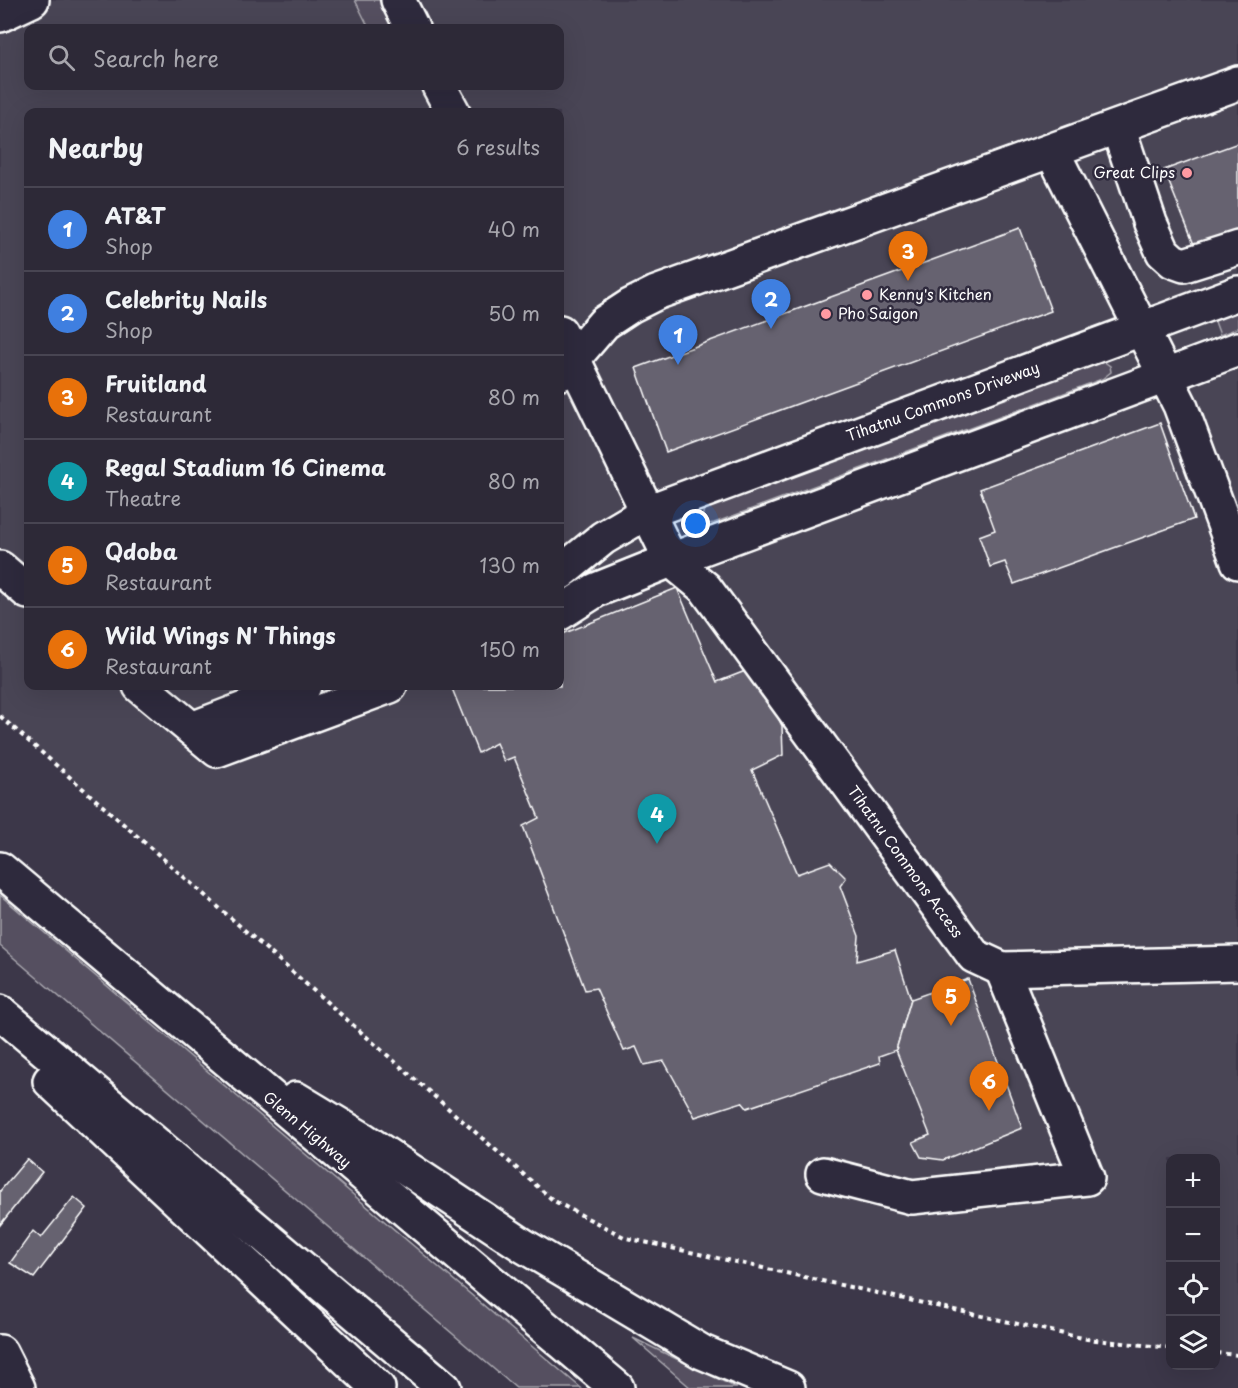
<!DOCTYPE html>
<meta charset="utf-8">
<style>
:root{--surface:#2d2937;--page:#393542;--text:#f1f3f6;--muted:#a7a6ad;--line:#484552;--accent:#ff9aa2}
body{margin:0;font-family:"Playpen Sans",sans-serif;background:var(--page);color:var(--text)}
.controls{position:absolute;right:18px;bottom:18px;display:grid;overflow:hidden;border-radius:12px;box-shadow:0 6px 24px #0002}
.controls button{width:54px;height:54px;display:grid;place-items:center;padding:0;border:0;border-bottom:2px solid var(--line);background:var(--surface);color:var(--text);font:30px sans-serif}
.you{position:absolute;left:696px;top:524px;width:21px;height:21px;margin:-15px;border:4px solid #fff;border-radius:50%;background:#1a73e8;box-shadow:0 0 0 9px #1a73e833}
.badge{display:grid;place-items:center;width:39px;height:39px;border-radius:50%;background:var(--accent);color:#fff;font-size:20px;font-weight:700}
.pin{position:absolute;translate:-50% -50px;filter:drop-shadow(0 2px 3px #0008)}
.pin::after{content:'';position:absolute;top:32px;width:21px;height:18px;background:inherit;clip-path:polygon(0 0,100% 0,50% 100%)}
.list{margin:0;padding:0;list-style:none}
h2{display:flex;justify-content:space-between;align-items:center;height:78px;margin:0;padding:0 24px;font-size:26px}
h2 small{font-size:20px;font-weight:400;color:var(--muted)}
.list li{display:grid;grid-template-columns:39px 1fr auto;gap:18px;align-items:center;box-sizing:border-box;height:84px;padding:0 24px;border-top:2px solid var(--line)}
.list b{display:block;font-size:22px;white-space:nowrap}
.list p{margin:0;font-size:20px;white-space:nowrap;color:var(--muted)}
.list em{font-size:20px;font-style:normal;color:var(--muted)}
.icon{flex:none;width:33px;height:33px;fill:none;stroke:currentColor;stroke-width:2;stroke-linecap:round;stroke-linejoin:round}
.map{position:relative;flex:none;width:1238px;height:1388px;overflow:hidden}
.search{position:absolute;background:var(--surface);box-shadow:0 6px 24px #0002;left:24px;top:24px;width:540px;height:66px;display:flex;align-items:center;gap:15px;box-sizing:border-box;padding:0 21px;border-radius:12px;color:var(--muted);font-size:22px}
.panel{position:absolute;background:var(--surface);box-shadow:0 6px 24px #0002;left:24px;top:108px;width:540px;height:582px;border-radius:12px}
.map>svg:first-child{display:block}
.built{fill:#494455;fill-rule:evenodd}
.green{fill:#555060;stroke:#aaa8b0;stroke-width:1.5}
.building{fill:#666270;stroke:#fff;stroke-width:1.5}
.lines{fill:none;stroke-linecap:round;stroke-linejoin:round}
.minor-casing{stroke:#fff;stroke-width:38}
.highway-casing{stroke:#fff;stroke-width:38}
.path{stroke:#fff;stroke-width:4;stroke-dasharray:4.5 4.5;stroke-linecap:butt}
.minor{stroke:#2f2a3d;stroke-width:33}
.highway{stroke:#2f2a3d;stroke-width:33}
.poi-dot{fill:#ff9aa2;stroke:#2f2a3d;stroke-width:2}
.labels{text-anchor:middle;stroke-width:5;stroke-linejoin:round;paint-order:stroke}
.poi-label{font-size:15px;fill:#fff;stroke:#2f2a3d;text-anchor:start}
.street-label{font-size:15px;fill:#fff;stroke:#2f2a3d}
</style>
<div class="map">
<svg width="1238" height="1388" viewBox="0 0 1238 1388">
<rect width="100%" height="100%" fill="#3c3749"/>
<filter id="ink" filterUnits="userSpaceOnUse"><feTurbulence type="fractalNoise" baseFrequency=".0167" numOctaves="2"/><feDisplacementMap in="SourceGraphic" scale="12" xChannelSelector="R" yChannelSelector="G"/><feConvolveMatrix kernelMatrix="1 2 1 2 8 2 1 2 1" color-interpolation-filters="sRGB"/></filter>
<g filter="url(#ink)">
<path class="built" d="M0 0H1238V1355L1216 1353V1158H1170V1348L1087 1339 626 1238 554 1201 0 716ZM28 28H560V86H28ZM28 112H560V686H28Z"/>
<g class="green">
<polygon points="355,0 379,0 393,28 369,28"/>
<polygon points="1238,310 1238,328 1220,335 1214,319"/>
<polygon points="1103,361 1110,366 1111,372 1102,379 714,523 708,524 702,518 704,509 709,506"/>
<polygon points="0,895 581,1388 516,1388 0,946"/>
<polygon points="633,1338 737,1388 691,1388"/>
</g>
<g class="building">
<polygon points="1238,143 1238,237 1197,252 1164,170"/>
<polygon points="1020,228 1051,311 666,452 636,368"/>
<polygon points="1160,423 1194,519 1014,584 1005,562 990,567 979,536 995,530 980,489"/>
<polygon points="677,588 717,682 748,670 769,699 782,726 783,755 752,770 797,874 830,862 846,878 840,886 859,936 857,961 895,950 911,999 896,1050 879,1056 880,1063 747,1108 742,1102 695,1117 664,1061 644,1065 636,1047 624,1051 596,988 585,990 523,826 539,818 514,757 504,761 496,743 478,753 451,686 560,686 560,635"/>
<polygon points="968,979 1022,1128 943,1160 921,1157 913,1142 930,1135 896,1050 911,999"/>
<polygon points="27,1159 42,1172 0,1225 0,1191"/>
<polygon points="74,1197 87,1208 34,1278 10,1263 33,1231 41,1238"/>
</g>
<g class="lines">
<defs>
<g id="minor">
<polyline points="398,0 412,28"/>
<polyline points="0,15 32,0"/>
<polyline points="439,86 453,112"/>
<polyline points="1118,127 1150,223 1163,252 1173,261 1184,265 1238,248"/>
<polyline points="1052,151 1180,405 1238,562"/>
<polyline points="560,332 671,560 705,588 974,956 1002,969 1238,963"/>
<polyline points="561,373 604,323 630,306 656,293 1238,83"/>
<polyline points="0,568 28,592"/>
<polyline points="560,573 603,538 647,512 1238,293"/>
<polyline points="560,613 596,590 671,560 1238,349"/>
<polyline points="140,686 217,750 390,686"/>
<polyline points="192,729 304,686"/>
<polyline points="823,1174 912,1197 1087,1178 1002,969"/>
<polyline points="0,1352 18,1388"/>
</g>
<g id="highway">
<polyline points="0,869 617,1388"/>
<polyline points="0,1012 444,1388"/>
<polyline points="50,1081 378,1388"/>
<polyline points="296,1099 364,1140 524,1246 702,1352 788,1388"/>
</g>
</defs>
<use href="#minor" class="minor-casing"/>
<use href="#highway" class="highway-casing"/>
<g class="path">
<polyline points="0,716 554,1201 626,1238 1087,1339 1170,1348"/>
<polyline points="1216,1353 1238,1355"/>
</g>
<use href="#minor" class="minor"/>
<use href="#highway" class="highway"/>
</g>
</g>
<g class="poi-dot">
<circle cx="1187" cy="173" r="6"/>
<circle cx="867" cy="295" r="6"/>
<circle cx="826" cy="314" r="6"/>
</g>
<g class="labels">
<g class="poi-label">
<text x="1175" y="178" text-anchor="end">Great Clips</text>
<text x="879" y="300">Kenny's Kitchen</text>
<text x="838" y="319">Pho Saigon</text>
</g>
<g class="street-label">
<text transform="translate(943 402) rotate(-20)" y="5">Tihatnu Commons Driveway</text>
<text transform="translate(905 862) rotate(54)" y="5">Tihatnu Commons Access</text>
<text transform="translate(307 1130) rotate(40)" y="5">Glenn Highway</text>
</g>
</g>
</svg>
<div class="controls">
<button>+</button>
<button>−</button>
<button><svg class="icon" aria-label="locate" viewBox="0 0 24 24"><circle cx="12" cy="12" r="6"/><path d="M12 2v4M12 18v4M2 12h4M18 12h4"/></svg></button>
<button><svg class="icon" aria-label="layers" viewBox="0 0 24 24"><path d="M12 4l9 5-9 5-9-5zM3 14l9 5 9-5"/></svg></button>
</div>
<div class="you"></div>
<div class="pin badge" style="left:678px;top:365px;background:#3f7fe0">1</div>
<div class="pin badge" style="left:771px;top:329px;background:#3f7fe0">2</div>
<div class="pin badge" style="left:908px;top:281px;background:#e8710a">3</div>
<div class="pin badge" style="left:657px;top:844px;background:#0f9aa8">4</div>
<div class="pin badge" style="left:951px;top:1026px;background:#e8710a">5</div>
<div class="pin badge" style="left:989px;top:1111px;background:#e8710a">6</div>
<div class="search"><svg class="icon" aria-label="search" viewBox="0 0 24 24"><circle cx="10" cy="10" r="6"/><path d="M15 15l6 6"/></svg>Search here</div>
<section class="panel">
<h2>Nearby<small>6 results</small></h2>
<ul class="list">
<li><span class="badge" style="background:#3f7fe0">1</span><div><b>AT&amp;T</b><p>Shop</p></div><em>40 m</em></li>
<li><span class="badge" style="background:#3f7fe0">2</span><div><b>Celebrity Nails</b><p>Shop</p></div><em>50 m</em></li>
<li><span class="badge" style="background:#e8710a">3</span><div><b>Fruitland</b><p>Restaurant</p></div><em>80 m</em></li>
<li><span class="badge" style="background:#0f9aa8">4</span><div><b>Regal Stadium 16 Cinema</b><p>Theatre</p></div><em>80 m</em></li>
<li><span class="badge" style="background:#e8710a">5</span><div><b>Qdoba</b><p>Restaurant</p></div><em>130 m</em></li>
<li><span class="badge" style="background:#e8710a">6</span><div><b>Wild Wings N' Things</b><p>Restaurant</p></div><em>150 m</em></li>
</ul>
</section>
</div>
